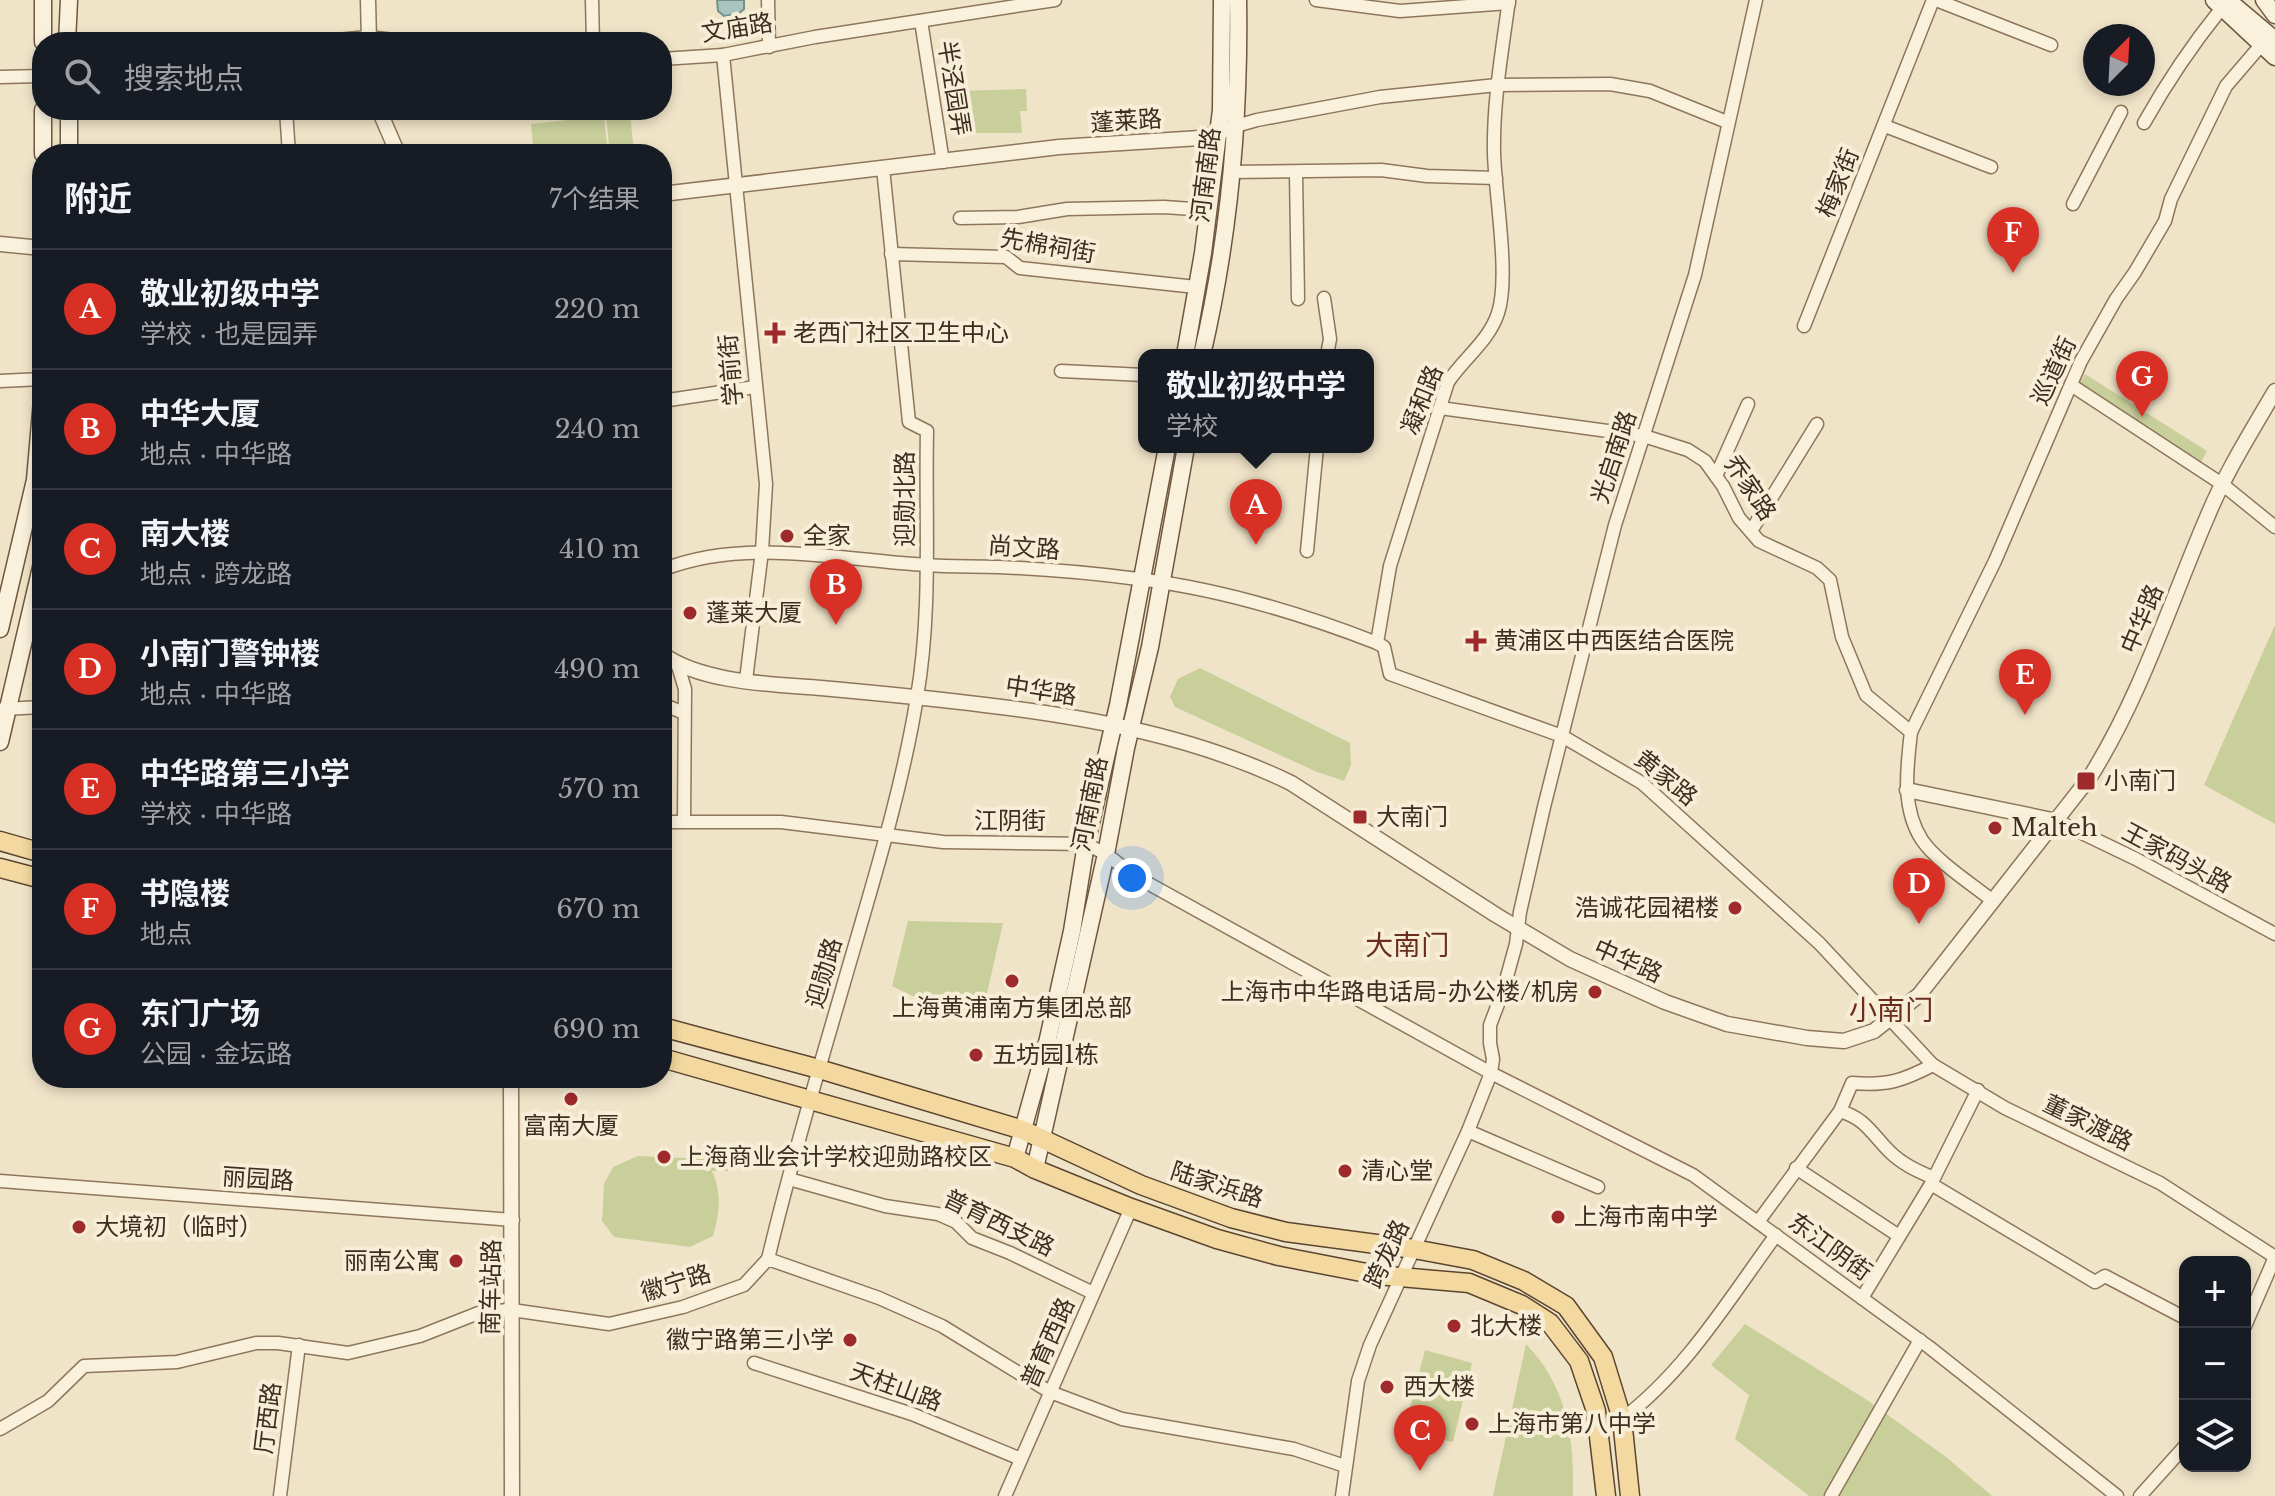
<!DOCTYPE html>
<html lang="zh">
<meta charset="utf-8">
<style>
:root{--surface:#171b24;--page:#20242c;--text:#f1f3f6;--muted:#9ea1a6;--line:#363941;--accent:#d93025}
body{margin:0;font-family:"Libre Baskerville","Noto Sans SC",serif;background:var(--page);color:var(--text)}
.controls{position:absolute;right:24px;bottom:24px;display:grid;overflow:hidden;border-radius:16px;box-shadow:0 4px 12px #0003}
.controls button{width:72px;height:72px;display:grid;place-items:center;padding:0;border:0;border-bottom:2px solid var(--line);background:var(--surface);color:var(--text);font:40px sans-serif}
.compass{position:absolute;left:2083px;top:24px;width:72px;height:72px;border-radius:50%;background:var(--surface);box-shadow:0 4px 12px #0003;rotate:24deg}
.you{position:absolute;left:1132px;top:878px;width:28px;height:28px;margin:-20px;border:6px solid #fff;border-radius:50%;background:#1a73e8;box-shadow:0 0 0 12px #1a73e833}
.badge{display:grid;place-items:center;width:52px;height:52px;border-radius:50%;background:var(--accent);color:#fff;font-size:26px;font-weight:700}
.pin{position:absolute;translate:-50% -66px;filter:drop-shadow(0 2px 4px #0008)}
.pin::after{content:'';position:absolute;top:42px;width:28px;height:24px;background:inherit;clip-path:polygon(0 0,100% 0,50% 100%)}
.popup{position:absolute;left:1138px;top:349px;width:236px;height:104px;box-sizing:border-box;display:grid;place-content:center;border-radius:16px;background:var(--surface);filter:drop-shadow(0 2px 6px #0005);font-size:26px;white-space:nowrap;color:var(--muted)}
.popup b{font-size:30px;color:var(--text)}
.popup::after{content:'';position:absolute;left:50%;top:100%;margin-left:-16px;border:16px solid transparent;border-top-color:var(--surface)}
.list{margin:0;padding:0;list-style:none}
h2{display:flex;justify-content:space-between;align-items:center;height:104px;margin:0;padding:0 32px;font-size:34px}
h2 small{font-size:26px;font-weight:400;color:var(--muted)}
.list li{display:grid;grid-template-columns:52px 1fr auto;gap:24px;align-items:center;box-sizing:border-box;height:120px;padding:0 32px;border-top:2px solid var(--line)}
.list b{display:block;font-size:30px;white-space:nowrap}
.list p{margin:0;font-size:26px;white-space:nowrap;color:var(--muted)}
.list em{font-size:26px;font-style:normal;color:var(--muted)}
.icon{flex:none;width:44px;height:44px;fill:none;stroke:currentColor;stroke-width:2;stroke-linecap:round;stroke-linejoin:round}
.map{position:relative;flex:none;width:2275px;height:1496px;overflow:hidden}
.search{position:absolute;background:var(--surface);box-shadow:0 4px 12px #0003;left:32px;top:32px;width:640px;height:88px;display:flex;align-items:center;gap:20px;box-sizing:border-box;padding:0 28px;border-radius:32px;color:var(--muted);font-size:30px}
.panel{position:absolute;background:var(--surface);box-shadow:0 4px 12px #0003;left:32px;top:144px;width:640px;height:944px;border-radius:32px}
.map>svg:first-child{display:block}
.green{fill:#c9cf9b}
.water{fill:#a9c4bc;stroke:#6f938a;stroke-width:2}
.lines{fill:none;stroke-linecap:round;stroke-linejoin:round}
.minor-casing{stroke:#8d765c;stroke-width:15}
.tertiary-casing{stroke:#8d765c;stroke-width:17}
.secondary-casing{stroke:#6f573f;stroke-width:19}
.primary-casing{stroke:#5b4430;stroke-width:21}
.minor{stroke:#faf1dc;stroke-width:12}
.tertiary{stroke:#faf1dc;stroke-width:14}
.secondary{stroke:#faf1dc;stroke-width:16}
.primary{stroke:#f3d9a0;stroke-width:18}
.poi-dot{fill:#9e2a2b;stroke:#f7eed8;stroke-width:3}
.labels{text-anchor:middle;stroke-width:8;stroke-linejoin:round;paint-order:stroke}
.street-label{font-size:24px;fill:#3d2e20;stroke:#f7eed8}
.poi-label{font-size:24px;fill:#3d2e20;stroke:#f7eed8;text-anchor:start}
.quarter-label{font-size:28px;fill:#6b2e1e;stroke:#f7eed8}
</style>
<div class="map">
<svg width="2275" height="1496" viewBox="0 0 2275 1496">
<rect width="100%" height="100%" fill="#f0e4c8"/>
<g class="green">
<polygon points="1026,89 1027,111 1020,111 1022,133 956,133 956,91"/>
<polygon points="630,114 634,153 610,154 606,116"/>
<polygon points="604,116 608,154 534,154 531,124"/>
<polygon points="2085,374 2207,451 2200,464 2079,384"/>
<polygon points="2275,625 2275,824 2204,785"/>
<polygon points="1200,668 1350,743 1351,765 1344,781 1317,772 1175,707 1170,697 1178,679"/>
<polygon points="908,921 1003,923 982,1015 966,1022 892,986"/>
<path d="M638 1156 729 1160 728 1171H712C722 1193 720 1212 713 1236L690 1247 614 1237 602 1221 604 1184 613 1167Z"/>
<polygon points="1745,1324 1867,1400 1946,1457 1992,1496 1809,1496 1735,1439 1749,1395 1711,1365"/>
<path d="M1526 1344C1568 1387 1574 1439 1573 1496H1493Z"/>
<polygon points="1425,1350 1472,1363 1453,1442 1404,1431"/>
</g>
<polygon class="water" points="717,0 744,0 744,9 738,14 724,16 718,11"/>
<g class="lines">
<defs>
<g id="minor">
<polyline points="592,0 593,42"/>
<polyline points="768,0 769,47"/>
<polyline points="1316,0 1400,11 1509,3"/>
<polyline points="1936,0 2051,45"/>
<polyline points="921,21 943,162"/>
<polyline points="317,42 368,37 411,42"/>
<polyline points="723,55 766,484 762,551 746,680"/>
<polyline points="662,59 723,55 815,37 1055,0"/>
<polyline points="0,77 42,76"/>
<polyline points="286,110 289,154"/>
<path d="M2144 123C2167 82 2192 45 2221 9"/>
<polyline points="1236,126 1257,120 1380,97 1497,85 1610,84 1650,91 1727,122"/>
<polyline points="1885,126 1991,167"/>
<polyline points="1230,172 1381,170 1427,176 1496,178"/>
<polyline points="1296,173 1298,299"/>
<polyline points="2073,204 2121,112"/>
<polyline points="960,218 1018,217 1067,209 1164,207 1207,210"/>
<polyline points="891,254 1006,257 1020,268 1196,287"/>
<polyline points="1324,298 1330,339 1327,355"/>
<polyline points="1804,326 1933,0"/>
<polyline points="1061,371 1144,375"/>
<polyline points="0,381 42,379"/>
<polyline points="2071,385 2222,484 2275,527"/>
<polyline points="662,401 755,387"/>
<path d="M1440 408 1644 436 1688 450 1705 461 1723 486 1739 518 1759 541 1817 568 1830 580 1842 637 1866 695 1911 732C1907 767 1901 808 1922 840 1937 862 1972 884 1993 901"/>
<polyline points="1716,476 1748,404"/>
<polyline points="1751,531 1817,424"/>
<polyline points="1307,551 1317,447"/>
<path d="M662 570C745 537 839 560 926 565 950 567 974 566 999 567 1045 569 1092 573 1138 579 1220 589 1300 613 1377 643L1384 647 1390 674 1562 736 1642 783 1819 943 1933 1065 2005 1108 2160 1183 2275 1257"/>
<path d="M1377 643 1390 566 1448 382C1464 358 1489 341 1498 313 1510 277 1495 194 1494 153 1493 102 1502 51 1509 0"/>
<polyline points="678,666 685,689 684,820"/>
<polyline points="662,704 684,713"/>
<polyline points="3,709 42,707"/>
<polyline points="1911,732 1995,561 2081,361 2116,299 2135,272 2165,221 2171,199 2226,86 2262,44"/>
<polyline points="2057,821 2136,859 2275,934"/>
<polyline points="662,822 781,822 943,842 1086,844 1106,854 1133,875 1491,1073 1693,1175 1929,1347 2117,1496"/>
<path d="M1840 1111C1866 1119 1871 1133 1889 1151 1902 1164 1917 1171 1934 1178"/>
<polyline points="1468,1131 1598,1187"/>
<polyline points="1796,1168 1899,1236"/>
<polyline points="789,1179 885,1206 938,1214 956,1222 972,1238 1010,1253 1093,1293"/>
<polyline points="0,1181 513,1220"/>
<polyline points="1931,1184 2095,1282 2105,1276 2185,1318"/>
<path d="M1758 1222 1840 1111 1852 1083C1887 1086 1902 1081 1933 1065"/>
<path d="M768 1259C794 1151 826 1045 857 938 880 859 904 778 917 697 932 609 925 520 927 431L909 422 883 168"/>
<polyline points="1862,1298 1931,1184 1978,1090"/>
<polyline points="2245,1326 2275,1257"/>
<polyline points="754,1363 912,1414 1021,1459"/>
<path d="M1622 1419C1686 1371 1729 1299 1776 1235"/>
<polyline points="0,1429 48,1401 84,1366 177,1362 256,1343 278,1343 348,1353 420,1336 481,1312 512,1310 609,1324 683,1307 744,1285 768,1259 879,1298 942,1326 1050,1392 1122,1419 1294,1449 1345,1466"/>
<polyline points="280,1496 299,1345"/>
<polyline points="1005,1496 1131,1208"/>
<polyline points="1342,1496 1358,1381 1370,1345 1468,1131 1491,1073 1493,1059 1490,1043 1490,1025 1503,991 1516,944 1520,912 1544,807 1615,525 1695,275 1756,0"/>
<polyline points="1831,1496 1920,1340"/>
<polyline points="2140,1496 2185,1446"/>
</g>
<g id="tertiary">
<polyline points="368,0 369,42"/>
<polyline points="379,110 398,154"/>
<polyline points="662,194 1059,147 1200,138 1228,129"/>
<polyline points="0,244 42,248"/>
<path d="M662 654C702 683 772 684 821 688 876 693 930 698 985 705 1088 717 1197 737 1291 783L1496 915 1570 959 1665 1002 1727 1024 1807 1038 1844 1041 1874 1031 1919 995 2090 777C2141 696 2170 603 2208 515 2226 472 2251 432 2275 391"/>
<polyline points="1907,790 2057,821"/>
<polyline points="511,1078 512,1496"/>
</g>
<g id="secondary">
<polyline points="2214,0 2275,57"/>
<polyline points="2219,0 2236,7 2275,40"/>
<polyline points="2264,0 2275,15"/>
<polyline points="43,42 43,0"/>
<polyline points="67,42 69,0"/>
<polyline points="69,110 69,154"/>
<polyline points="43,154 43,110"/>
<polyline points="1185,355 1203,253 1221,110 1222,0"/>
<path d="M1202 355C1229 239 1240 119 1238 0"/>
<polyline points="0,629 35,480 42,400"/>
<polyline points="0,742 42,563"/>
<polyline points="1015,1158 1047,1043 1072,931 1086,844 1118,705 1167,447"/>
<polyline points="1035,1169 1106,854 1126,748 1150,647 1186,447"/>
</g>
<g id="primary">
<polyline points="0,841 42,853"/>
<polyline points="0,868 42,879"/>
<polyline points="662,1027 819,1069 1023,1130 1141,1185 1231,1218 1286,1232 1414,1249 1473,1260 1524,1281 1566,1306 1603,1357 1622,1419 1630,1496"/>
<polyline points="662,1058 1015,1158 1035,1169 1131,1208 1217,1239 1279,1256 1377,1275 1469,1283 1522,1305 1550,1323 1579,1361 1596,1411 1606,1496"/>
</g>
</defs>
<use href="#minor" class="minor-casing"/>
<use href="#tertiary" class="tertiary-casing"/>
<use href="#secondary" class="secondary-casing"/>
<use href="#primary" class="primary-casing"/>
<use href="#minor" class="minor"/>
<use href="#tertiary" class="tertiary"/>
<use href="#secondary" class="secondary"/>
<use href="#primary" class="primary"/>
</g>
<g class="poi-dot">
<path d="M771 321h8v8h8v8h-8v8h-8v-8h-8v-8h8z"/>
<circle cx="787" cy="536" r="8"/>
<circle cx="690" cy="613" r="8"/>
<path d="M1472 629h8v8h8v8h-8v8h-8v-8h-8v-8h8z"/>
<rect x="2076" y="771" width="20" height="20" rx="4"/>
<rect x="1352" y="809" width="16" height="16" rx="4"/>
<circle cx="1995" cy="828" r="8"/>
<circle cx="1735" cy="908" r="8"/>
<circle cx="1012" cy="981" r="8"/>
<circle cx="1595" cy="992" r="8"/>
<circle cx="976" cy="1055" r="8"/>
<circle cx="571" cy="1099" r="8"/>
<circle cx="664" cy="1157" r="8"/>
<circle cx="1345" cy="1171" r="8"/>
<circle cx="1558" cy="1217" r="8"/>
<circle cx="79" cy="1227" r="8"/>
<circle cx="456" cy="1261" r="8"/>
<circle cx="1454" cy="1326" r="8"/>
<circle cx="850" cy="1340" r="8"/>
<circle cx="1387" cy="1387" r="8"/>
<circle cx="1472" cy="1424" r="8"/>
</g>
<g class="labels">
<g class="street-label">
<text transform="translate(737 28) rotate(-9)" y="8">文庙路</text>
<text transform="translate(954 88) rotate(81)" y="8">半泾园弄</text>
<text transform="translate(1126 121) rotate(-4)" y="8">蓬莱路</text>
<text transform="translate(1206 175) rotate(-83)" y="8">河南南路</text>
<text transform="translate(1838 183) rotate(-68)" y="8">梅家街</text>
<text transform="translate(1048 246) rotate(10)" y="8">先棉祠街</text>
<text transform="translate(731 370) rotate(-95)" y="8">学前街</text>
<text transform="translate(2054 371) rotate(-65)" y="8">巡道街</text>
<text transform="translate(1422 400) rotate(-68)" y="8">凝和路</text>
<text transform="translate(1614 457) rotate(-72)" y="8">光启南路</text>
<text transform="translate(1750 488) rotate(56)" y="8">乔家路</text>
<text transform="translate(905 499) rotate(-90)" y="8">迎勋北路</text>
<text transform="translate(1024 548) rotate(4)" y="8">尚文路</text>
<text transform="translate(2142 619) rotate(-67)" y="8">中华路</text>
<text transform="translate(1041 691) rotate(9)" y="8">中华路</text>
<text transform="translate(1666 778) rotate(39)" y="8">黄家路</text>
<text transform="translate(1090 804) rotate(-79)" y="8">河南南路</text>
<text x="1010" y="829">江阴街</text>
<text transform="translate(2177 858) rotate(28)" y="8">王家码头路</text>
<text transform="translate(1628 961) rotate(24)" y="8">中华路</text>
<text transform="translate(824 973) rotate(-74)" y="8">迎勋路</text>
<text transform="translate(2088 1123) rotate(26)" y="8">董家渡路</text>
<text transform="translate(258 1179) rotate(4)" y="8">丽园路</text>
<text transform="translate(1217 1185) rotate(18)" y="8">陆家浜路</text>
<text transform="translate(999 1223) rotate(26)" y="8">普育西支路</text>
<text transform="translate(1830 1247) rotate(36)" y="8">东江阴街</text>
<text transform="translate(1387 1254) rotate(-65)" y="8">跨龙路</text>
<text transform="translate(676 1283) rotate(-17)" y="8">徽宁路</text>
<text transform="translate(491 1287) rotate(-89)" y="8">南车站路</text>
<text transform="translate(1048 1343) rotate(-66)" y="8">普育西路</text>
<text transform="translate(896 1387) rotate(20)" y="8">天柱山路</text>
<text transform="translate(268 1418) rotate(-83)" y="8">厅西路</text>
</g>
<g class="poi-label">
<text x="793" y="341">老西门社区卫生中心</text>
<text x="803" y="544">全家</text>
<text x="706" y="621">蓬莱大厦</text>
<text x="1494" y="649">黄浦区中西医结合医院</text>
<text x="2104" y="789">小南门</text>
<text x="1376" y="825">大南门</text>
<text x="2011" y="836">Malteh</text>
<text x="1719" y="916" text-anchor="end">浩诚花园裙楼</text>
<text x="1579" y="1000" text-anchor="end">上海市中华路电话局-办公楼/机房</text>
<text x="1012" y="1016" text-anchor="middle">上海黄浦南方集团总部</text>
<text x="992" y="1063">五坊园1栋</text>
<text x="571" y="1134" text-anchor="middle">富南大厦</text>
<text x="680" y="1165">上海商业会计学校迎勋路校区</text>
<text x="1361" y="1179">清心堂</text>
<text x="1574" y="1225">上海市南中学</text>
<text x="95" y="1235">大境初（临时）</text>
<text x="440" y="1269" text-anchor="end">丽南公寓</text>
<text x="1470" y="1334">北大楼</text>
<text x="834" y="1348" text-anchor="end">徽宁路第三小学</text>
<text x="1403" y="1395">西大楼</text>
<text x="1488" y="1432">上海市第八中学</text>
</g>
<g class="quarter-label">
<text x="1407" y="955">大南门</text>
<text x="1891" y="1020">小南门</text>
</g>
</g>
</svg>
<div class="controls">
<button>+</button>
<button>−</button>
<button><svg class="icon" aria-label="layers" viewBox="0 0 24 24"><path d="M12 4l9 5-9 5-9-5zM3 14l9 5 9-5"/></svg></button>
</div>
<svg class="compass" viewBox="-18 -18 36 36"><path d="M0-13l5 13h-10z" fill="#e53935"/><path d="M0 13l5-13h-10z" fill="#9ea1a6"/></svg>
<div class="you"></div>
<div class="pin badge" style="left:1256px;top:545px">A</div>
<div class="popup"><b>敬业初级中学</b>学校</div>
<div class="pin badge" style="left:836px;top:625px">B</div>
<div class="pin badge" style="left:1420px;top:1471px">C</div>
<div class="pin badge" style="left:1919px;top:924px">D</div>
<div class="pin badge" style="left:2025px;top:715px">E</div>
<div class="pin badge" style="left:2013px;top:273px">F</div>
<div class="pin badge" style="left:2142px;top:417px">G</div>
<div class="search"><svg class="icon" aria-label="search" viewBox="0 0 24 24"><circle cx="10" cy="10" r="6"/><path d="M15 15l6 6"/></svg>搜索地点</div>
<section class="panel">
<h2>附近<small>7个结果</small></h2>
<ul class="list">
<li><span class="badge">A</span><div><b>敬业初级中学</b><p>学校 · 也是园弄</p></div><em>220 m</em></li>
<li><span class="badge">B</span><div><b>中华大厦</b><p>地点 · 中华路</p></div><em>240 m</em></li>
<li><span class="badge">C</span><div><b>南大楼</b><p>地点 · 跨龙路</p></div><em>410 m</em></li>
<li><span class="badge">D</span><div><b>小南门警钟楼</b><p>地点 · 中华路</p></div><em>490 m</em></li>
<li><span class="badge">E</span><div><b>中华路第三小学</b><p>学校 · 中华路</p></div><em>570 m</em></li>
<li><span class="badge">F</span><div><b>书隐楼</b><p>地点</p></div><em>670 m</em></li>
<li><span class="badge">G</span><div><b>东门广场</b><p>公园 · 金坛路</p></div><em>690 m</em></li>
</ul>
</section>
</div>
